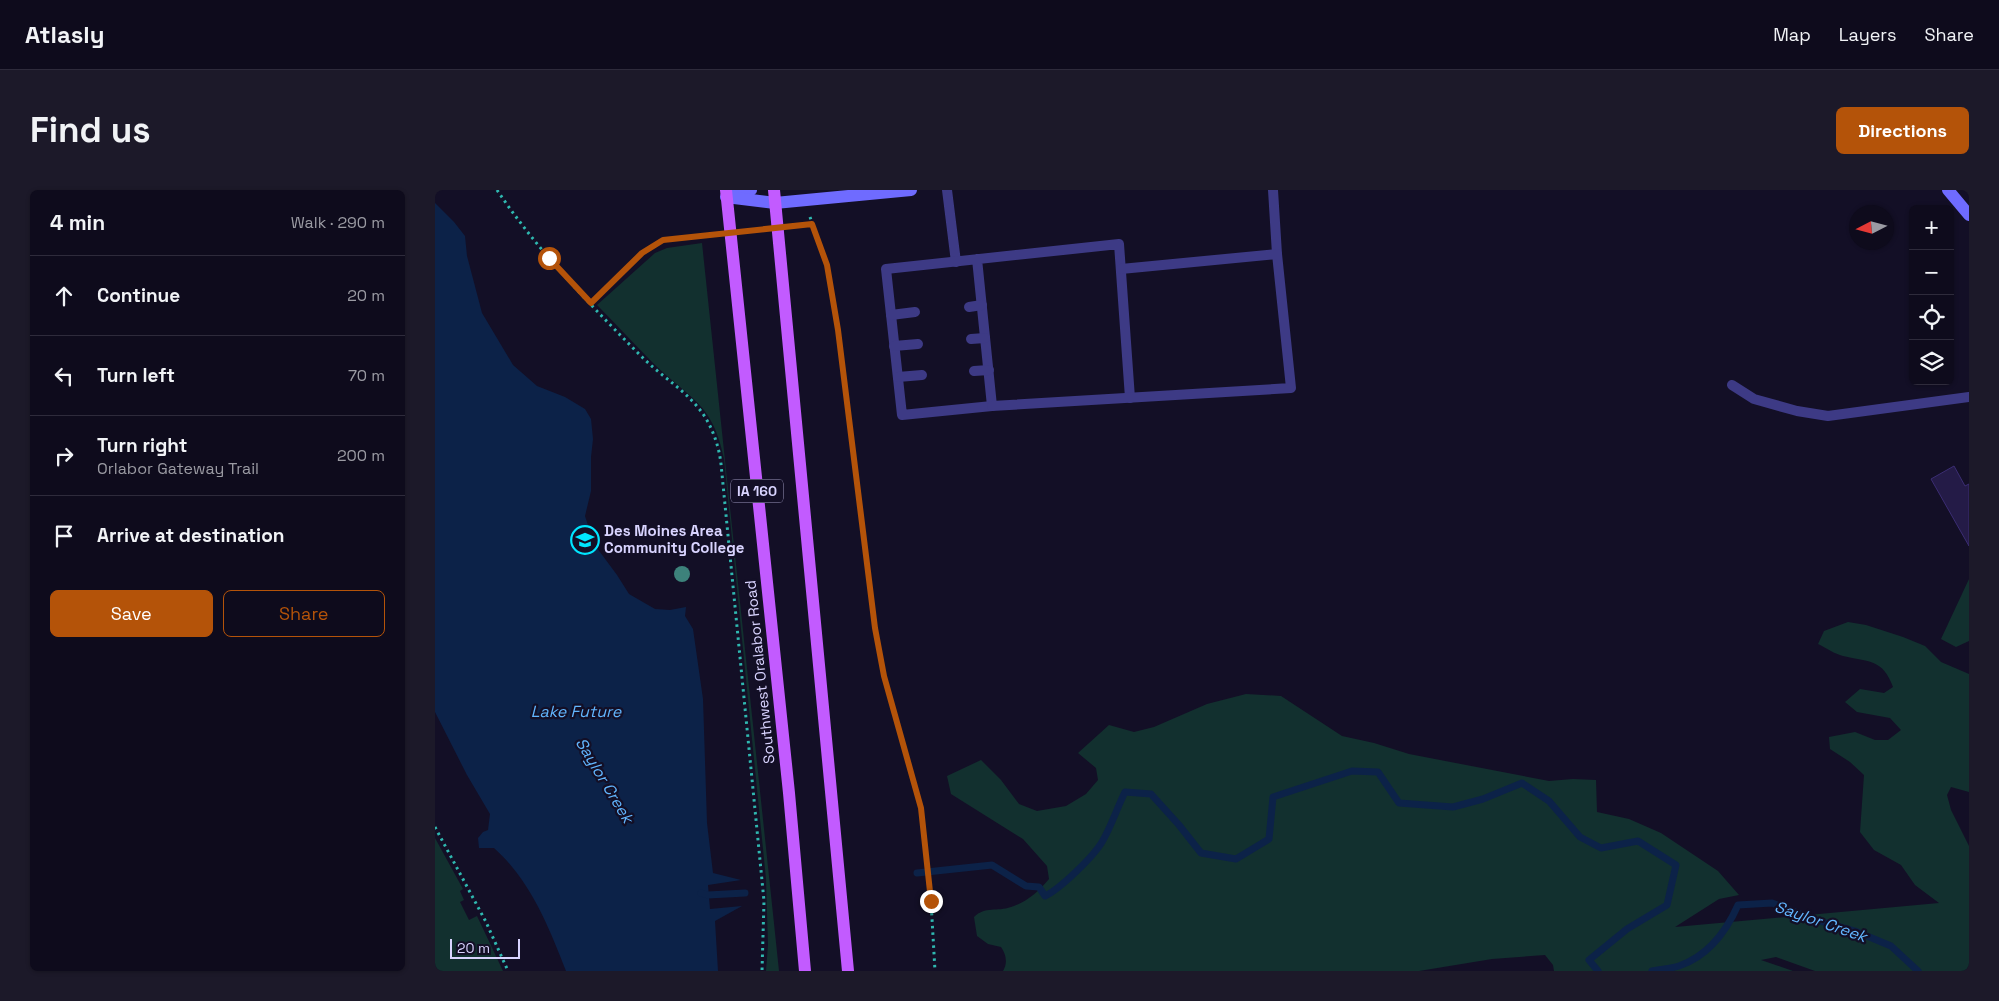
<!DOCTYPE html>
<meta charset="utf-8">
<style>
:root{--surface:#0e0b1c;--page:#1c1929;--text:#f1f3f6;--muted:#9b9ba3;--line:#2e2b3b;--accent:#b45309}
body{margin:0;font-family:"Space Grotesk",sans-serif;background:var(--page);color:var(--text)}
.controls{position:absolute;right:15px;top:15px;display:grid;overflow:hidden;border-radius:8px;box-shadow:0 1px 4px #0004}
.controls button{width:45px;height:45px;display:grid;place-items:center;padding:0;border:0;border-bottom:1px solid var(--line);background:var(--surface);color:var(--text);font:25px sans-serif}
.compass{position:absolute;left:1414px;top:15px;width:45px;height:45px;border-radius:50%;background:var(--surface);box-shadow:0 1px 4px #0004;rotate:264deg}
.scale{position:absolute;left:15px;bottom:12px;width:70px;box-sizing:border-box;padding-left:5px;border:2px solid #d9d4ff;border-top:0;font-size:14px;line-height:18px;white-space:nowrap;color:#d9d4ff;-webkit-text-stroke:4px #130f26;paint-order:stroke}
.stop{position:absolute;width:15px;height:15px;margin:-11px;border:4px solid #b45309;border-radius:50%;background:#fff}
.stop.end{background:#b45309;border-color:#fff;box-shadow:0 1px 5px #0008}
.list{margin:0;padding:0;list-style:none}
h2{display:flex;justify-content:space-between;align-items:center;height:65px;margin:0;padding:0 20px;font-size:21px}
h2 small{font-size:16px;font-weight:400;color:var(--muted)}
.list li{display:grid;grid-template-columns:32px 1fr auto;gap:15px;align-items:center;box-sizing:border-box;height:80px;padding:0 20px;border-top:1px solid var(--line)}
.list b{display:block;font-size:19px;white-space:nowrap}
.list p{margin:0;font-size:16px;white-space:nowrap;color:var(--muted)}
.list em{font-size:16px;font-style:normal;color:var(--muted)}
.actions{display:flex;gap:10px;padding:15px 20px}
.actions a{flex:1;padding:11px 0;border:1px solid var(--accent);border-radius:8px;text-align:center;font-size:18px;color:var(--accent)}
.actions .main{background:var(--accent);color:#fff}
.icon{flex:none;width:28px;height:28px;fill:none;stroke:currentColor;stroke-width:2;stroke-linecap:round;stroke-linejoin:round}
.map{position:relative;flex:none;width:1534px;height:781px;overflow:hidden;border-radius:8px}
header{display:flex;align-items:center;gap:30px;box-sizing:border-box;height:70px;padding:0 25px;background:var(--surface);border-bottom:1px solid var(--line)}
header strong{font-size:24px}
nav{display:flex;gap:28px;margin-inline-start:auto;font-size:18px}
.intro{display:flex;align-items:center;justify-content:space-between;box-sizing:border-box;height:120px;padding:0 30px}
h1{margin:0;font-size:35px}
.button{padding:12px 22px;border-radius:8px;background:var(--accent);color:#fff;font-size:18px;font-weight:700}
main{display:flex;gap:30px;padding:0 30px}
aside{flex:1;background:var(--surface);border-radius:8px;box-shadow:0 1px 4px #0004}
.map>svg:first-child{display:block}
.green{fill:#12302f}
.water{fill:#0c2248}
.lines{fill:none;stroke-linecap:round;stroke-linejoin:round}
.stream{stroke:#0c2248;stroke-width:7}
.building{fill:#241b47;stroke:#3b2d73}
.path{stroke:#2fb8b0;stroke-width:3;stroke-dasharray:2.5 4;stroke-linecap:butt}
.lane{stroke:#3d3a85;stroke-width:10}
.secondary{stroke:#6f6bff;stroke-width:12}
.primary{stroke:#c25bff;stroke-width:12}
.tree{fill:#3d827b}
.route{stroke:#b45309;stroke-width:6}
.labels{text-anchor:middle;stroke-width:4.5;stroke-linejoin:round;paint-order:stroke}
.shield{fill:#130f26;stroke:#9e99be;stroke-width:1}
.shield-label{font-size:14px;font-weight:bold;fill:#d9d4ff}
.poi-label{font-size:15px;font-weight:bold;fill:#d9d4ff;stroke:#130f26;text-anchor:start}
.street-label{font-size:15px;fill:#d9d4ff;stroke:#130f26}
.water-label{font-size:16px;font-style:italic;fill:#62b6ff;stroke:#130f26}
</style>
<header>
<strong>Atlasly</strong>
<nav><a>Map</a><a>Layers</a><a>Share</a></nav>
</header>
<div class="intro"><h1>Find us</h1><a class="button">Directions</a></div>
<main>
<aside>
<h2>4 min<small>Walk · 290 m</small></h2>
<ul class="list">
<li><svg class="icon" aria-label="ahead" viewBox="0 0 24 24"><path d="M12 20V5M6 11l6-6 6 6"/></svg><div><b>Continue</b></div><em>20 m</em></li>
<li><svg class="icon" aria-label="left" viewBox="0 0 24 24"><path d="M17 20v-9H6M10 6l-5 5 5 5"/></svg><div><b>Turn left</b></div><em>70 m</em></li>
<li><svg class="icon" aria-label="right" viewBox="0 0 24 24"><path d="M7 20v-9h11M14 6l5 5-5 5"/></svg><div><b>Turn right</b><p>Orlabor Gateway Trail</p></div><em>200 m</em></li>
<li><svg class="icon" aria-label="arrive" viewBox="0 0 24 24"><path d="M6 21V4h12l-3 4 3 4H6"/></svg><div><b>Arrive at destination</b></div></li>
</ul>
<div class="actions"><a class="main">Save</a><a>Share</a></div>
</aside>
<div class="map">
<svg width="1534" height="781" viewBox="0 0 1534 781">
<rect width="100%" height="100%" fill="#130f26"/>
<g class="green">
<path d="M267 53 338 724 344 781H331L333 755 331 689 289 269C278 213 255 209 218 173 199 154 181 134 162 115L220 63 232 58Z"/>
<polygon points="1534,389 1534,451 1521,457 1506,449"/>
<path d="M1413 432 1431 435 1468 447 1490 456 1506 472 1534 484V602L1516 597 1512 605 1516 620 1534 656V781H1380L1341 767 1326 770 1358 781H1119L1118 775 1110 765 1057 769 984 781H568C573 773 571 764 566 757L553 754 542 746 539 727C550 716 562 722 576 717 592 712 603 702 614 689L612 676 588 649 516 604 512 586 546 570 566 590 584 614 602 621 631 616 651 604 663 590 661 578 643 563 674 535 699 542 719 537 772 514 811 504 846 506 907 546 939 553 974 564 1114 591 1138 589 1161 590 1162 622 1194 629 1226 643 1283 681 1304 705 1284 709 1240 737 1504 713 1480 695 1466 675 1439 660 1425 642 1429 585 1415 572 1395 559 1394 547 1420 542 1440 550H1453L1466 540 1455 528 1422 522 1410 512 1425 499 1449 503 1458 497C1448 469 1434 472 1408 466 1400 464 1391 458 1383 454L1389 441Z"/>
<polygon points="0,648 28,699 25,701 29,710 25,712 34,730 42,726 68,781 0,781"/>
</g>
<path class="water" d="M0 13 19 32 30 46 32 66 47 123 78 175 102 196 130 207 150 219 156 229 158 249 156 267V301L150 326 159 354 182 385 194 404 220 419 235 420 251 417 250 426 258 439 268 509 272 633 278 683 306 690 273 695 275 719 307 716 280 731 283 781H131C114 737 95 690 59 658H44L43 648 48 642 53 640 55 624 32 585 0 522Z"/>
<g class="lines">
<g class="stream">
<path d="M482 683 557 675 591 696 604 697 610 706C625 699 658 667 667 652 676 637 682 618 690 602L716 604 744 635 766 663 801 669 834 649 838 607 917 581 943 582 964 613 1018 617 1048 609 1087 593 1114 611 1145 647 1166 658 1203 651 1241 675 1232 715 1192 739 1154 770 1163 781"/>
<polyline points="266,703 273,705 310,703"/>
<path d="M1217 781C1225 779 1235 779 1244 776 1273 766 1291 742 1303 715L1337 713 1381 730 1420 741 1456 756 1483 781"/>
</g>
</g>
<polygon class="building" points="1519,276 1530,296 1534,294 1534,356 1496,289"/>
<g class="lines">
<g class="path">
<path d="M62 0C103 61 155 115 207 167 228 188 254 202 270 227 279 242 284 257 286 274L329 711 327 781"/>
<polyline points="375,27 392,75 403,140 440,438 449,486 486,618 496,711 500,781"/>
<polyline points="359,36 377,34"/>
<polyline points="312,41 326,39"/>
<polyline points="156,113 207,63 228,50 279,45"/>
<polyline points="0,637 51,732 73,781"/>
</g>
<g class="lane">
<polyline points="512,0 521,72"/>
<polyline points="838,0 842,64"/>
<polyline points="542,69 557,216 467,225 451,79 684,54 695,208"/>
<polyline points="534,117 547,115"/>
<polyline points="456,125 480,122"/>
<polyline points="536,149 550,148"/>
<polyline points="459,156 483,154"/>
<polyline points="539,181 554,180"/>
<polyline points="463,187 487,185"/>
<polyline points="1297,195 1319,209 1362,221 1393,226 1534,207"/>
<polyline points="557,216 856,198 842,64 686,79"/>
</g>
<g class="secondary">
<polyline points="1513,0 1534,25"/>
<polyline points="296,6 316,0"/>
<polyline points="291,7 340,13 476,0"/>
</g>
<g class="primary">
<polyline points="291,0 354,603 370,781"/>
<polyline points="339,0 413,781"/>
</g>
</g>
<circle class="tree" cx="247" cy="384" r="8"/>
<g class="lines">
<polyline class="route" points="114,68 156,113 207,63 228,50 377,34 392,75 403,140 440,438 449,486 486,618 496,711"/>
</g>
<defs>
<symbol id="university-ring" viewBox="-11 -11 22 22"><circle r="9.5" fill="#130f26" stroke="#00e5ff" stroke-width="1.5"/><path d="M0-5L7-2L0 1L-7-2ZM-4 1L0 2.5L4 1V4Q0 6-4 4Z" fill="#00e5ff"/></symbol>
</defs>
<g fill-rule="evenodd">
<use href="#university-ring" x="134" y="334" width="32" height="32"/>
</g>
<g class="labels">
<rect class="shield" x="296" y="289.5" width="52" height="23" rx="4"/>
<g class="shield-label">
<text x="322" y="306">IA 160</text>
</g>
<g class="poi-label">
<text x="169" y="346">Des Moines Area<tspan x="169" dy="17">Community College</tspan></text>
</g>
<g class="street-label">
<text transform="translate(325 482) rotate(-96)" y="5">Southwest Oralabor Road</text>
</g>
<g class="water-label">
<text x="141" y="527">Lake Future</text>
<text transform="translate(170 590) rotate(59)" y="6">Saylor Creek</text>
<text transform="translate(1386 731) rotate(19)" y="6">Saylor Creek</text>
</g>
</g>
</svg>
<div class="controls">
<button>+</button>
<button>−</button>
<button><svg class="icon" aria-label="locate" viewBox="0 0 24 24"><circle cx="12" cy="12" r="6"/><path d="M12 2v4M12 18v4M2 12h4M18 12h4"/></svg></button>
<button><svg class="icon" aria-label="layers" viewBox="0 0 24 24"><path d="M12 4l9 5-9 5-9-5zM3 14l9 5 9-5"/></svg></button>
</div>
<svg class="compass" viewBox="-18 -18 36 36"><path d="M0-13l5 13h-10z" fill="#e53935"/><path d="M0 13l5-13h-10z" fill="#9b9ba3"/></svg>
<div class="scale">20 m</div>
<div class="stop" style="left:114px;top:68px"></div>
<div class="stop end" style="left:496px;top:711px"></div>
</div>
</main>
